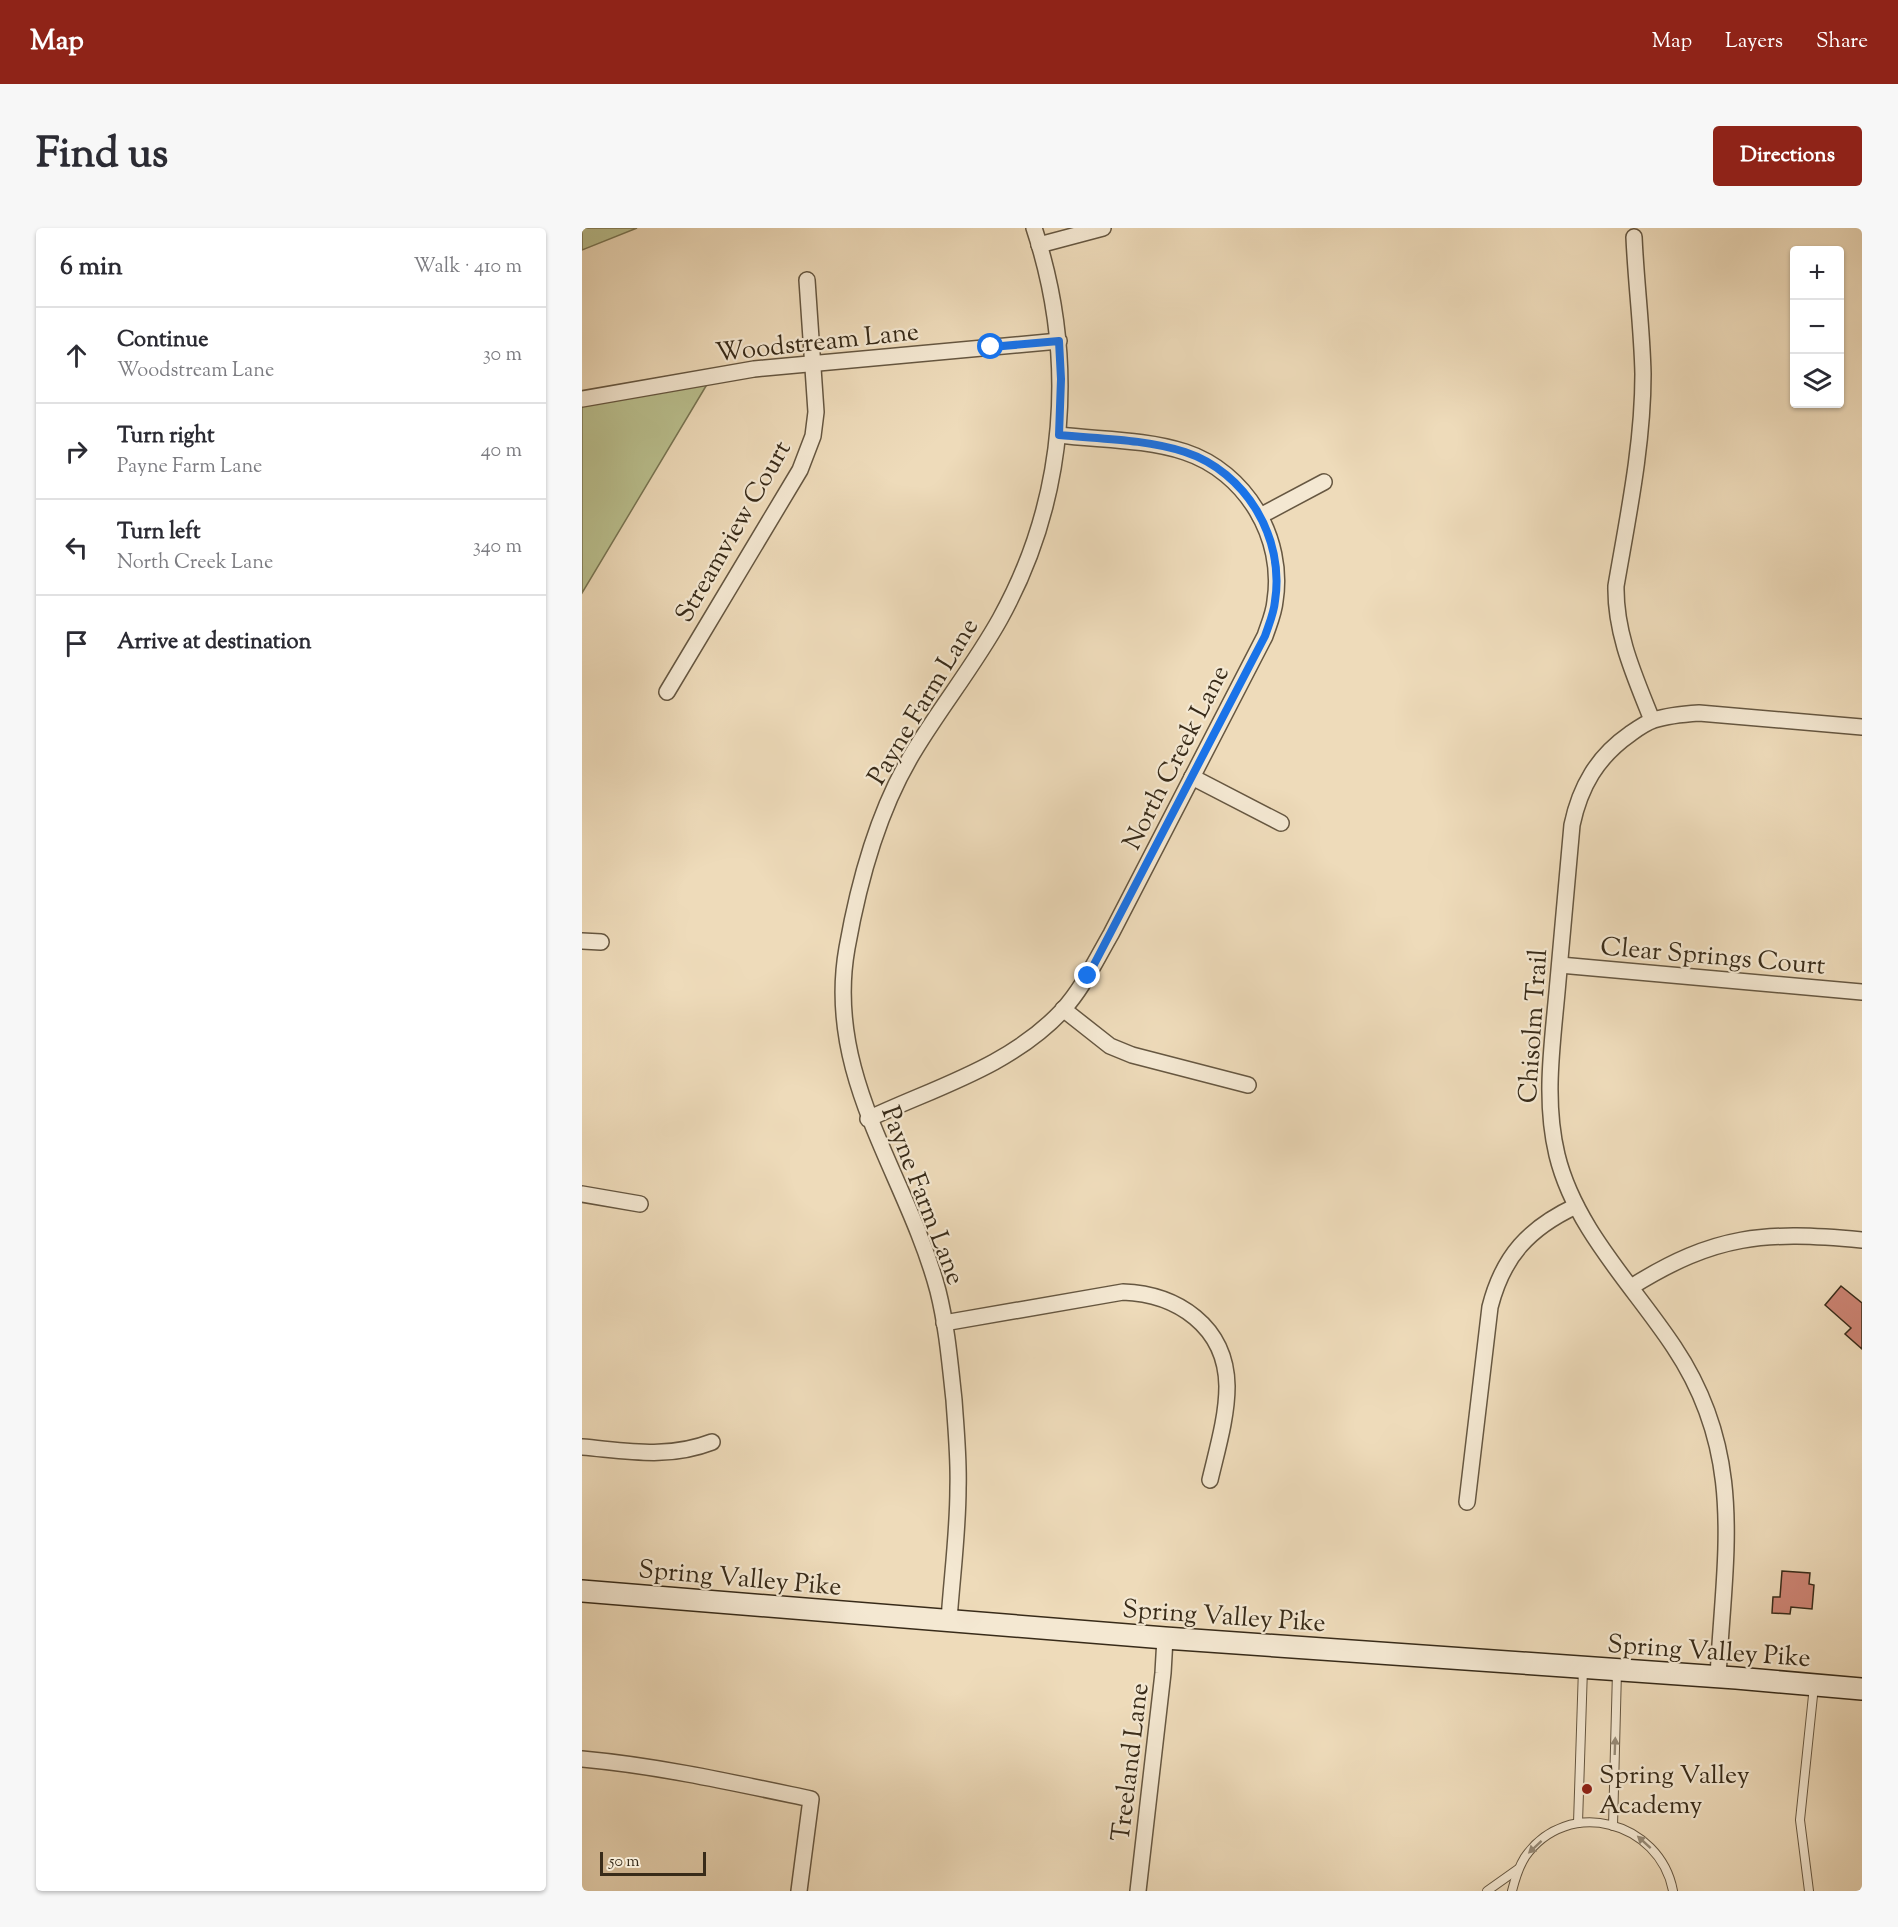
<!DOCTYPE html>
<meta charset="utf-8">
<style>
:root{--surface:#fff;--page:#f7f7f7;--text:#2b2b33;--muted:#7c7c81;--line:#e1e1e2;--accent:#8f2418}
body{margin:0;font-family:"Sorts Mill Goudy",serif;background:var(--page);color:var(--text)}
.controls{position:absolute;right:18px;top:18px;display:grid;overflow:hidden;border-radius:6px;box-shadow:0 2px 4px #0004}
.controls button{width:54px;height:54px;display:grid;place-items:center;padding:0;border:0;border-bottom:2px solid var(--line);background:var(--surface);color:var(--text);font:30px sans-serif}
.scale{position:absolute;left:18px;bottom:15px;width:106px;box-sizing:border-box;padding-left:6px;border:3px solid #382b19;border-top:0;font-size:16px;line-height:21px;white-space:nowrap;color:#382b19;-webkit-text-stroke:4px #f4e8d2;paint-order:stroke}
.stop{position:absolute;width:18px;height:18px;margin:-14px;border:4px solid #1a73e8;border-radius:50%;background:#fff}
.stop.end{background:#1a73e8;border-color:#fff;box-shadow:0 2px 6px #0008}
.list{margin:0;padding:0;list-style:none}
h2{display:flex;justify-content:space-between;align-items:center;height:78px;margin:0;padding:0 24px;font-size:26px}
h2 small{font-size:20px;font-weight:400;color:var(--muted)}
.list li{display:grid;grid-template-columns:39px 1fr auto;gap:18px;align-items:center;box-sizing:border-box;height:96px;padding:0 24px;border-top:2px solid var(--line)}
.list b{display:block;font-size:22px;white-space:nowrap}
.list p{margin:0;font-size:20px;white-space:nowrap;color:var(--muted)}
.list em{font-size:20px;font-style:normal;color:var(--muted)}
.icon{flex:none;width:33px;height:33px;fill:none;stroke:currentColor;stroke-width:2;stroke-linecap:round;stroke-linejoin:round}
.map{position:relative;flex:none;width:1280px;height:1663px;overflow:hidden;border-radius:6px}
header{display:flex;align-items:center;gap:36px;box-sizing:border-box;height:84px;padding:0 30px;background:var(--accent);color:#fff}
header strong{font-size:28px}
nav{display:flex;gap:33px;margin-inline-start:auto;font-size:21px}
.intro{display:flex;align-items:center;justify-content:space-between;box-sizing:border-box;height:144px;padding:0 36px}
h1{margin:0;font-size:42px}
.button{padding:15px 27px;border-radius:6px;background:var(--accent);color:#fff;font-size:21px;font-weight:700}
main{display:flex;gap:36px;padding:0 36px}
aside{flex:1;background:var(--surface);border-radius:6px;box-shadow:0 2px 4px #0004}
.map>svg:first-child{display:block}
.green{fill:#bac08f;stroke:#797654;stroke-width:1.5}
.building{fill:#cd8474;stroke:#382b19;stroke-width:1.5}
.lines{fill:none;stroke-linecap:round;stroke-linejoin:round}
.lane-casing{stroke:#665741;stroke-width:10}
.street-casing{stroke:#665741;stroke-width:18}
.secondary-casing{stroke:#382b19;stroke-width:24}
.lane{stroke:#f4e8d2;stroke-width:8}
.street{stroke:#f4e8d2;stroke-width:15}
.secondary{stroke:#f4e8d2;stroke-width:21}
.oneway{fill:#968a76}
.route{stroke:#1a73e8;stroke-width:8}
.poi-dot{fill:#8f2418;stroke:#f4e8d2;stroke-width:2}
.labels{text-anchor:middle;stroke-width:4.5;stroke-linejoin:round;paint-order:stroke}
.street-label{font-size:26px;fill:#382b19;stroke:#f4e8d2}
.poi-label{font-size:26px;fill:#382b19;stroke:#f4e8d2;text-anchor:start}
</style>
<header>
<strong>Map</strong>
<nav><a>Map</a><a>Layers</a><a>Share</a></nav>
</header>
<div class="intro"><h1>Find us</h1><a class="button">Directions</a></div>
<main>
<aside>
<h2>6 min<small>Walk · 410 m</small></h2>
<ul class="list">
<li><svg class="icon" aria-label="ahead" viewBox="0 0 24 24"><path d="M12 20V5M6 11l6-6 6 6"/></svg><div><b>Continue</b><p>Woodstream Lane</p></div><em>30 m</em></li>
<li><svg class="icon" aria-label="right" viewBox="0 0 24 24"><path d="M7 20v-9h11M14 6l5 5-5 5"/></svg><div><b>Turn right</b><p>Payne Farm Lane</p></div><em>40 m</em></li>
<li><svg class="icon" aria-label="left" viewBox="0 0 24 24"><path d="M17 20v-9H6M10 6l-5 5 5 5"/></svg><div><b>Turn left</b><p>North Creek Lane</p></div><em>340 m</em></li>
<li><svg class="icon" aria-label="arrive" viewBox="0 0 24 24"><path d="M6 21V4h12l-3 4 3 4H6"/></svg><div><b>Arrive at destination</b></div></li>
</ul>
</aside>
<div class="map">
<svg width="1280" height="1663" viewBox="0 0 1280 1663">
<rect width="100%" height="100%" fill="#eedbba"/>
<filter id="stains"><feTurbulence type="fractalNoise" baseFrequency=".00333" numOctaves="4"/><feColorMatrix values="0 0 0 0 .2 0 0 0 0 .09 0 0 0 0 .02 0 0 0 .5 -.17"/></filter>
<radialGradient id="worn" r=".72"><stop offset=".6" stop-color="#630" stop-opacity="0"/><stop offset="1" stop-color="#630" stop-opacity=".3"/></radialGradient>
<g class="green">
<polygon points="0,0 55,0 0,22"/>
<polygon points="130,148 0,365 0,171"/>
</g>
<g class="building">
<polygon points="1259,1058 1280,1075 1280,1121 1263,1106 1269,1100 1243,1077"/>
<polygon points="1200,1343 1228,1345 1227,1356 1232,1357 1230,1381 1209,1379 1208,1386 1190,1385 1191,1369 1198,1369"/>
</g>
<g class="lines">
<defs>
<g id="lane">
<polyline points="996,1595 1001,1440"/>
<polyline points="1031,1598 1035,1443"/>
<polyline points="905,1663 936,1641"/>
<path d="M930 1663C933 1651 936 1640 943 1629 985 1568 1078 1593 1091 1663"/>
<polyline points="1227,1663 1218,1592 1232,1458"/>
</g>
<g id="street">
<path d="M1052 9C1054 55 1060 100 1061 146 1061 217 1046 288 1034 358 1033 406 1053 449 1070 492"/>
<polyline points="457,17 521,0"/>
<polyline points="0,171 172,141 477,113"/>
<polyline points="678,288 742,254"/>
<polyline points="85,464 218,242 231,208 234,184 225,52"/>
<polyline points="610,549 699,595"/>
<polyline points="0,713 19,714"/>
<polyline points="978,737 1280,764"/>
<polyline points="481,781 528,818 550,827 666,857"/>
<path d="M286 891C354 859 427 839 480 783 501 760 514 732 529 706L683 408C687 396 692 385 693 373 703 310 664 244 603 224 563 211 518 212 477 207"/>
<polyline points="0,966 58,976"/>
<path d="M1049 1059C1134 1006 1182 1003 1280 1012"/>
<path d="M362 1095 541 1064C595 1066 644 1098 645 1158 645 1189 635 1222 628 1252"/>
<path d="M0 1219C47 1223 86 1231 130 1214"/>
<path d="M885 1274 908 1079C921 1028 947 1000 994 978"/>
<path d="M367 1392C370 1348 376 1304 376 1260 377 1231 374 1202 372 1172 368 1136 365 1099 356 1063 325 946 242 849 265 720 277 652 297 579 334 520 361 476 393 436 418 391 485 270 495 130 452 0"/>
<path d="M1136 1449C1142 1328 1165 1228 1092 1119 1051 1057 993 1001 975 927 962 873 970 819 975 764 980 709 985 653 990 597 998 559 1015 529 1048 506 1055 501 1063 495 1072 492 1087 487 1102 486 1117 485L1280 499"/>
<path d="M0 1531C77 1538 153 1555 229 1571L217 1663"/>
<polyline points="556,1663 581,1445 583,1410"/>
</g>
<polyline id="secondary" points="0,1363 583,1410 1154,1450 1280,1461"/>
</defs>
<use href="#lane" class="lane-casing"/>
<use href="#street" class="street-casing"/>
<use href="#secondary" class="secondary-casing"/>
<use href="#lane" class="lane"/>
<use href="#street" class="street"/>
<use href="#secondary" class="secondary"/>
</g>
<defs><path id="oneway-solid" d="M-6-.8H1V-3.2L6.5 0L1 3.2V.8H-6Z" transform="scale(1.5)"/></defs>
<g class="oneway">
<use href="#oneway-solid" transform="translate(1033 1518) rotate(-88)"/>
<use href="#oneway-solid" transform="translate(1062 1614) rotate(-138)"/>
<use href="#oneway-solid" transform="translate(953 1619) rotate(137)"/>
</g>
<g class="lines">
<path class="route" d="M409 119 477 113 479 151 477 207C518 211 563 211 603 224 664 244 703 310 693 373 692 385 687 396 683 408L506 748"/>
</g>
<circle class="poi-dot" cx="1005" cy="1561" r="6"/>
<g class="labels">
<g class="street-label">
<text transform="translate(235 113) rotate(-6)" y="9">Woodstream Lane</text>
<text transform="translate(150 303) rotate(-60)" y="9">Streamview Court</text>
<text transform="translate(340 473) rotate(-59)" y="9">Payne Farm Lane</text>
<text transform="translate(593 529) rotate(-63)" y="9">North Creek Lane</text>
<text transform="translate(1131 727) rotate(5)" y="9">Clear Springs Court</text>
<text transform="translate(950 798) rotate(-86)" y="9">Chisolm Trail</text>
<text transform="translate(342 967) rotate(69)" y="9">Payne Farm Lane</text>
<text transform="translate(158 1349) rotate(5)" y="9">Spring Valley Pike</text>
<text transform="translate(642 1387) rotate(4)" y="9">Spring Valley Pike</text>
<text transform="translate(1127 1422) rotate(4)" y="9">Spring Valley Pike</text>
<text transform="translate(547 1534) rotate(-83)" y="9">Treeland Lane</text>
</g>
<g class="poi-label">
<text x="1017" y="1555">Spring Valley<tspan x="1017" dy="30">Academy</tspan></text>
</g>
</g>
<rect width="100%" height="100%" filter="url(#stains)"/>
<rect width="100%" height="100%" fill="url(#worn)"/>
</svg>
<div class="controls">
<button>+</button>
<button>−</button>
<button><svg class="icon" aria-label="layers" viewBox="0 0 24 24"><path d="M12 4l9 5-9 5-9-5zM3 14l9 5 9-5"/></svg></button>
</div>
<div class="scale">50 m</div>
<div class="stop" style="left:409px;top:119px"></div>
<div class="stop end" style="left:506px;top:748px"></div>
</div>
</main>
